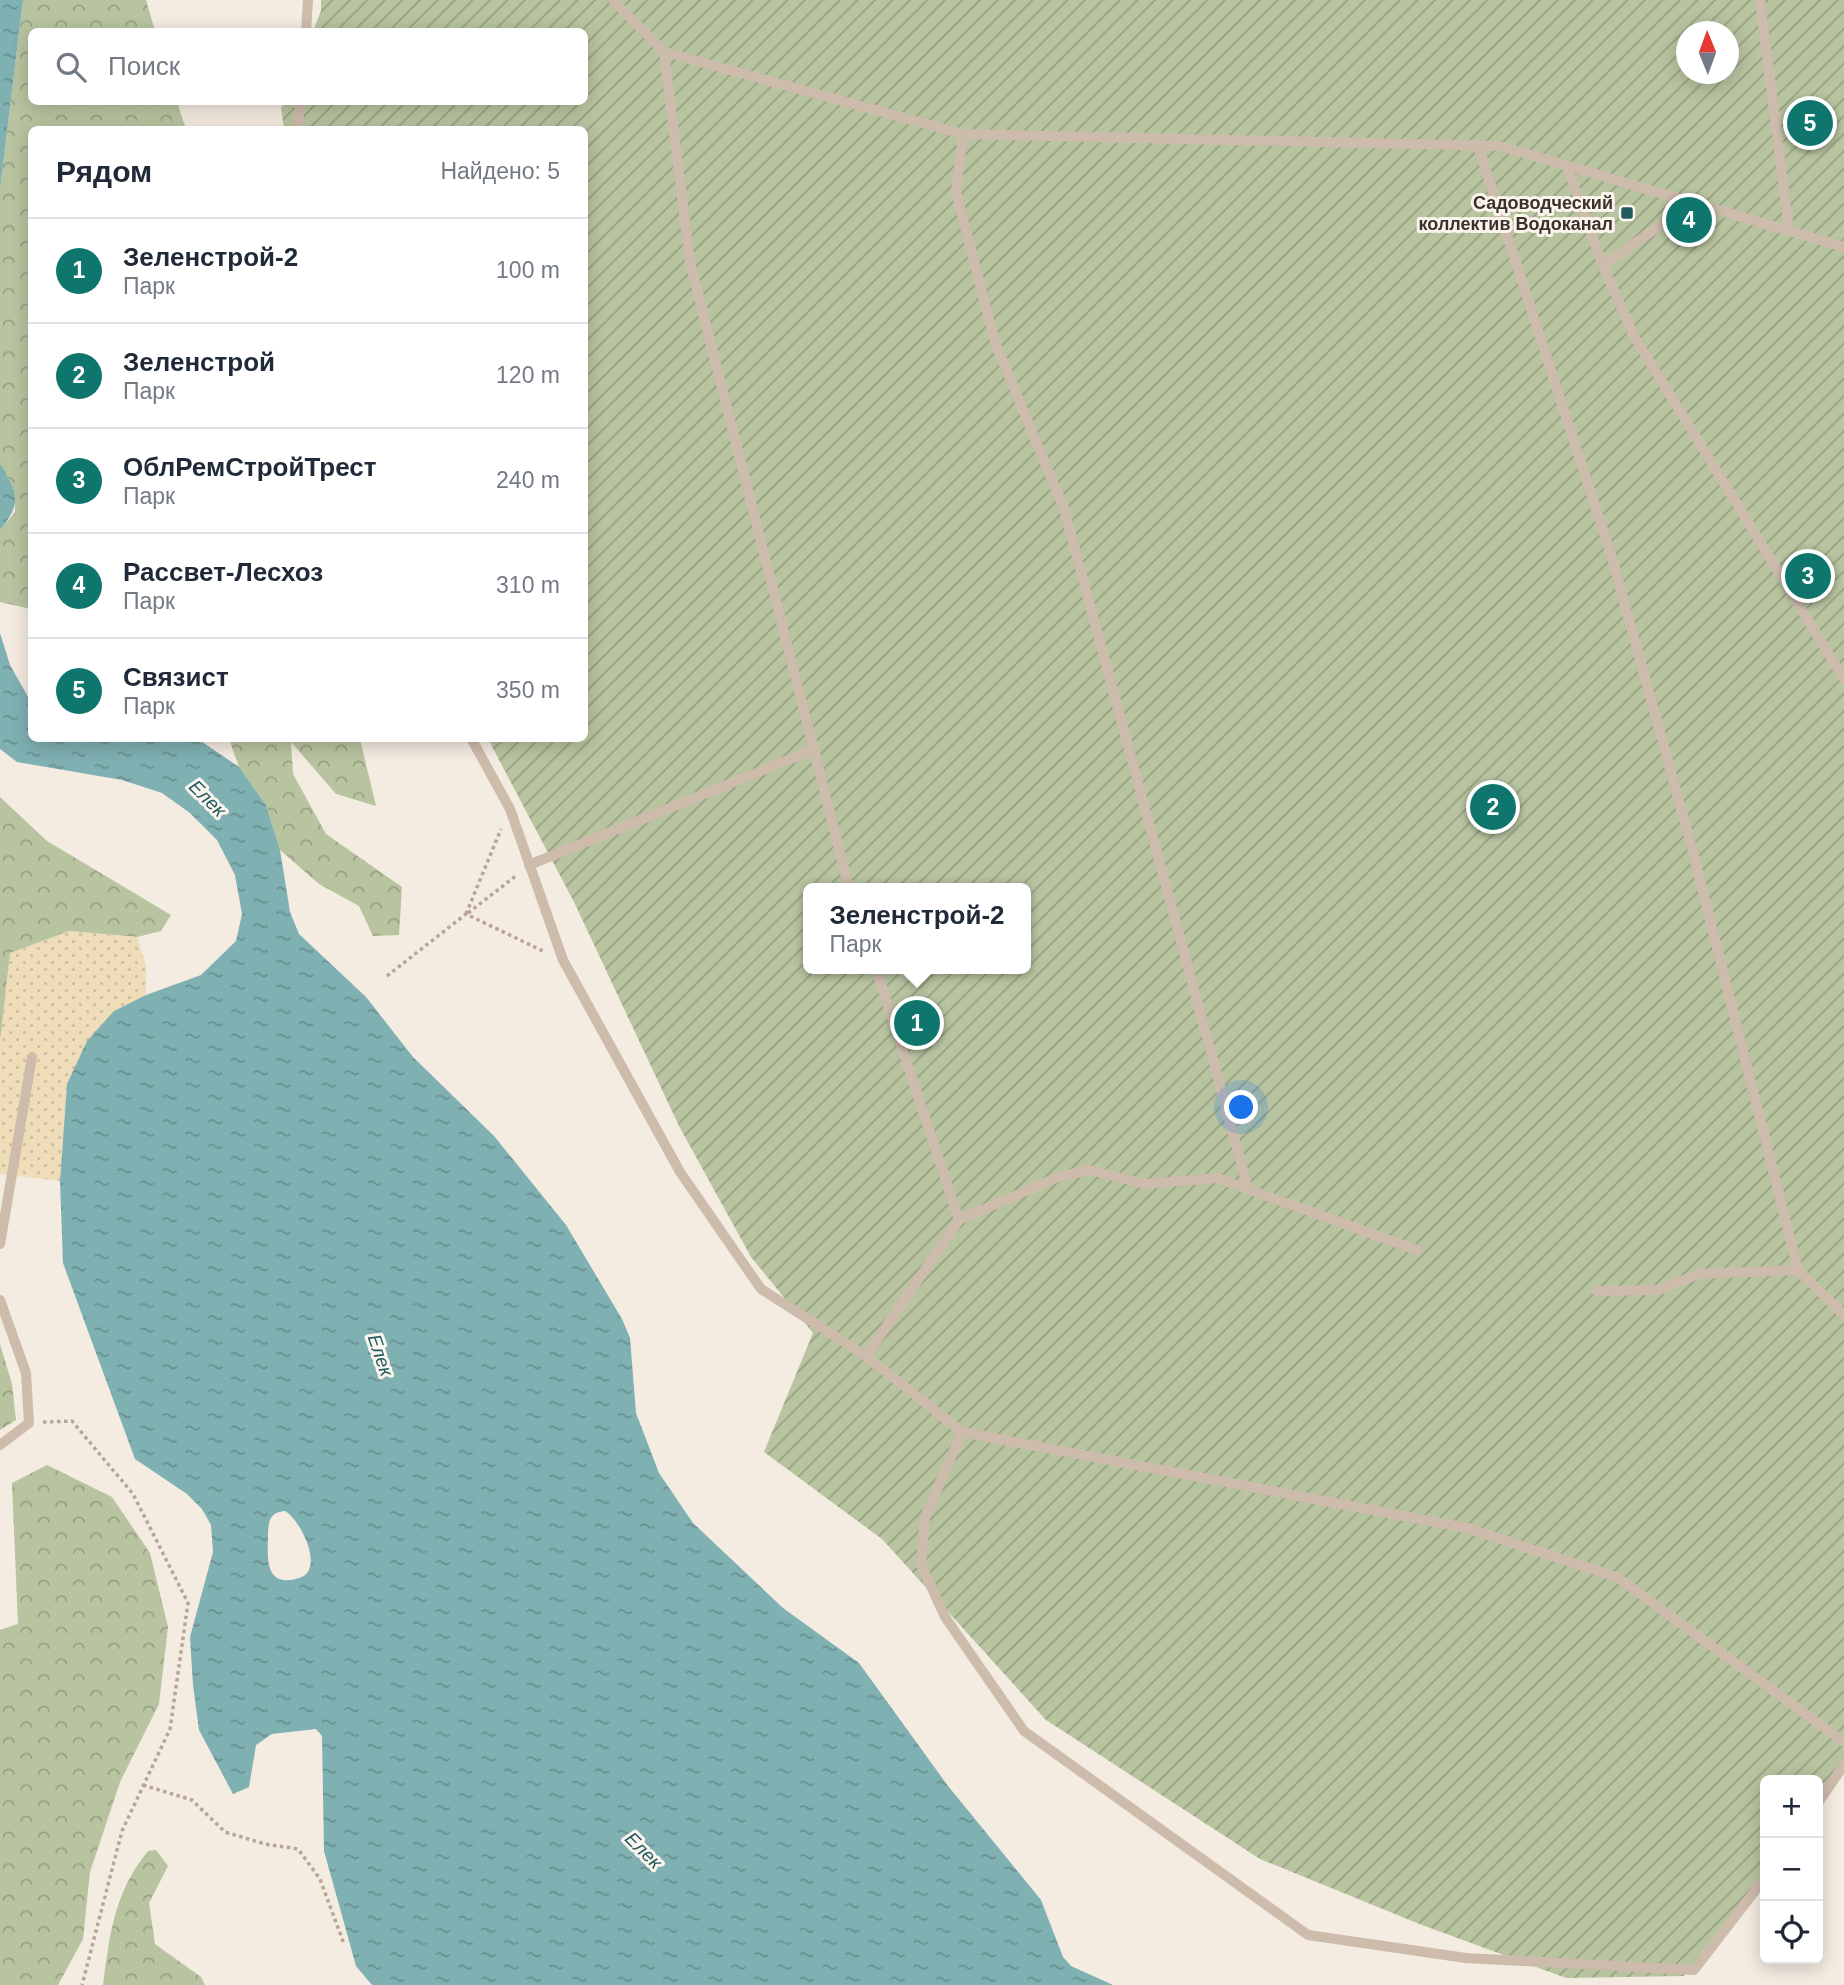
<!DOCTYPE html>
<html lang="ru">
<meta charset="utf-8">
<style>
:root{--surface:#fff;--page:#f2f2f3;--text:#1f2937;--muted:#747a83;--line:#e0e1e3;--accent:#0f766e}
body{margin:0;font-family:Helvetica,sans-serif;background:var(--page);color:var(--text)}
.controls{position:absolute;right:21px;bottom:21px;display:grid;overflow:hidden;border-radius:10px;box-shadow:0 4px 18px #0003}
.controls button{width:63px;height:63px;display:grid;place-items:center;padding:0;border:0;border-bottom:2px solid var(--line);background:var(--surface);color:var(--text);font:35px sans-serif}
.compass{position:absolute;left:1676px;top:21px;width:63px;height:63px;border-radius:50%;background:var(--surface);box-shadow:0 4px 18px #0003;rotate:359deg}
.you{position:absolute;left:1242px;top:1108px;width:24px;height:24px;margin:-18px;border:5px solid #fff;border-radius:50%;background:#1a73e8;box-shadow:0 0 0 10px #1a73e833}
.badge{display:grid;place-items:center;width:46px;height:46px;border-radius:50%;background:var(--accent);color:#fff;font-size:23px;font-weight:700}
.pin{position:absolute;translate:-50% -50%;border:4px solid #fff;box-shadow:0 2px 7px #0006}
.popup{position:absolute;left:803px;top:883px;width:228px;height:91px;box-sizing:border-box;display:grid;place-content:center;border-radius:10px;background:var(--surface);filter:drop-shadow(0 2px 5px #0005);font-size:23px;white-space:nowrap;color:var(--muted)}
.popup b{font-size:26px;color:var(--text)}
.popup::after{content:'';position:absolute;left:50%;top:100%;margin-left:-14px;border:14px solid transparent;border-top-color:var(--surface)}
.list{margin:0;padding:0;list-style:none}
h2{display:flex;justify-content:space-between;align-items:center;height:91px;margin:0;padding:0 28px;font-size:30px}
h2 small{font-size:23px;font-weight:400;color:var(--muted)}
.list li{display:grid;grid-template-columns:46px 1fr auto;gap:21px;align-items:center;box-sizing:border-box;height:105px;padding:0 28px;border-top:2px solid var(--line)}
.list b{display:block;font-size:26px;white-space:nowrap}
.list p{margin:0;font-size:23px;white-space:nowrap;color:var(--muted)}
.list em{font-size:23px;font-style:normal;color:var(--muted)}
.icon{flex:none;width:38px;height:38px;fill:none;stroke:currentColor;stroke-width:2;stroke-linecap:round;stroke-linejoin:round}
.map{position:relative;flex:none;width:1844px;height:1985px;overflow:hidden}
.search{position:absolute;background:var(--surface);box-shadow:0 4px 18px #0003;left:28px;top:28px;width:560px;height:77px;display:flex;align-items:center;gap:18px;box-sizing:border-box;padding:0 24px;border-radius:10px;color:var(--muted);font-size:26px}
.panel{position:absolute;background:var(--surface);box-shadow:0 4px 18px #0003;left:28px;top:126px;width:560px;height:616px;border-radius:10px}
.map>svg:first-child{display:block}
.forest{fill:url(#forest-crowns)}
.sand{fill:url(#sand-dots)}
.garden{fill:url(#garden-furrows);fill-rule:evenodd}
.water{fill:url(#water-ripples);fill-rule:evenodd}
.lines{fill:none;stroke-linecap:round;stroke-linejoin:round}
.path{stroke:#b9a596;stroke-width:3.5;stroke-dasharray:3.5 3.5;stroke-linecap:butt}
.service{stroke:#cdbbac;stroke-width:10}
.poi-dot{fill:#1f5a5e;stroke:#fbf5ee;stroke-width:2.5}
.labels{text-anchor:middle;stroke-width:6;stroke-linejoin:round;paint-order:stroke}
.poi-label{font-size:18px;font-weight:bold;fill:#3b302b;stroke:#fbf5ee;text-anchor:end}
.water-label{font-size:19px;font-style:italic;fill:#1f5a5e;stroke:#fbf5ee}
</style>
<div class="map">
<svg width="1844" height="1985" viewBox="0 0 1844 1985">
<defs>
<pattern id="forest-crowns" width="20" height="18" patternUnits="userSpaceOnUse" patternTransform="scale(1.75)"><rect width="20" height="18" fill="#b8c4a0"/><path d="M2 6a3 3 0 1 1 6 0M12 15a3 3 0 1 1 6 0" fill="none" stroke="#97a083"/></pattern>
<pattern id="sand-dots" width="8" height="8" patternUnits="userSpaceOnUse" patternTransform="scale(1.75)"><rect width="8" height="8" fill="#efdcb8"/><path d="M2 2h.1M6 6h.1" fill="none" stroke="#cebd9e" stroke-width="1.8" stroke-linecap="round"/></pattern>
<pattern id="garden-furrows" width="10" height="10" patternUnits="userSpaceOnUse" patternTransform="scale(1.75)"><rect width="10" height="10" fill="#b8c4a0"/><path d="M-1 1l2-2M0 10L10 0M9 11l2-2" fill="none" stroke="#97a083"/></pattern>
<pattern id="water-ripples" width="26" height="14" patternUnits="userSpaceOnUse" patternTransform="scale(1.75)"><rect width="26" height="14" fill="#7fb0b2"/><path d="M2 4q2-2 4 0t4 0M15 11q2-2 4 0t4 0" fill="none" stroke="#699091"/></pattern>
</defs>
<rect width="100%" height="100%" fill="#f4ebe1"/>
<g class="forest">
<polygon points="23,0 146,0 155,31 32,32 32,102 177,102 186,129 32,130 31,609 0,602 0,530 15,512 15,498 0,463 0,189"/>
<polygon points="229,739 360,739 376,806 336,794 291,742 293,774 326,834 402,887 399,935 373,936 359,906 319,884 280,850 266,805 239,767"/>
<polygon points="0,797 47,841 171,915 161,931 137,937 69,931 2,1030 0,1041"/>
<polygon points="0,1344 12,1384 16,1420 0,1430"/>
<polygon points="47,1465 112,1497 150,1553 168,1627 159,1704 120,1782 90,1872 83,1939 58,1985 0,1985 0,1630 18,1624 12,1483"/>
<path d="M156 1850 168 1866 149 1903 155 1944 201 1977 205 1985H103C110 1933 114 1893 148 1851Z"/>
</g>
<polygon class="sand" points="69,931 137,937 146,966 146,995 114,1011 67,1084 60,1181 0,1174 0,1041 10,953"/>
<path class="garden" d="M321 0H1844V1772L1818 1806V1780H1765V1873L1684 1976 1566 1978 1422 1925 1260 1859 1046 1720 882 1539 764 1452 813 1333 751 1257 679 1126 574 902 488 739 584 738V130L284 129 281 108 284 102H584V32L313 31 321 11ZM1686 32H1728V74H1686ZM808 888H1026V969H808Z"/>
<g class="water">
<polygon points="0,0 23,0 0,189"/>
<path d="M0 463C16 493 24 501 0 530Z"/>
<path d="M0 633 10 665 31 702 32 738 198 739 239 767 266 805 280 850 290 912 299 934 366 997 413 1057 494 1136 566 1225 622 1319 630 1338 636 1413 659 1473 693 1523 783 1608 859 1663 948 1786 1041 1900 1063 1957 1071 1966 1113 1985H372L356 1966 324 1851 322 1736 316 1729 272 1734 256 1745 249 1787 233 1794 199 1730 193 1685 190 1637 213 1552 211 1525 202 1509 187 1494 135 1459 63 1263 60 1181 67 1084 87 1041 114 1011 146 995 201 975 236 941 242 914 235 875 217 840 190 813 162 793 122 780 17 762 0 749ZM285 1511C300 1519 326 1570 299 1578 267 1588 267 1562 268 1539 268 1532 268 1523 271 1518 275 1512 279 1512 285 1511Z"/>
</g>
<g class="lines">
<g class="path">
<polyline points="468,913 517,875"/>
<polyline points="466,914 501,829"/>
<polyline points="387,976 466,914 545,952"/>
<polyline points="43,1422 72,1421 133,1494 188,1603 170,1729 122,1831 82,1985"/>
<polyline points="143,1785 192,1800 225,1832 265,1844 298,1849 320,1879 344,1944"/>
</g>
<g class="service">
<polyline points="613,0 664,52"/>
<polyline points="1760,0 1789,230"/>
<polyline points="306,32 308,0"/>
<polyline points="298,130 300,102"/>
<polyline points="963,134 956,192 995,342 1064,509 1248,1189"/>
<polyline points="1478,146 1612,558 1692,848 1798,1270"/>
<polyline points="1567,166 1603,266 1634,336 1844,679"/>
<polyline points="1603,266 1693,202"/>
<polyline points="471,738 510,809 563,960 680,1172 761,1289 866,1356"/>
<polyline points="529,865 813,750"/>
<polyline points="849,888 690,262 664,52 963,134 1500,146 1844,247"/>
<polyline points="876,969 959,1220 866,1356 962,1432 1467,1528 1617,1577 1844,1742"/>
<polyline points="959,1220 1058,1177 1090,1170 1145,1184 1217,1178 1417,1250"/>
<polyline points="0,1244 32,1057"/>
<polyline points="1596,1291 1660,1290 1698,1274 1798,1270 1844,1315"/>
<polyline points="0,1300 26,1373 29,1423 0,1445"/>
<polyline points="962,1432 925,1517 921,1565 945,1617 1024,1731 1308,1935 1466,1958 1694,1970 1765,1878"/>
<polyline points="1818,1803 1844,1765"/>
</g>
</g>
<rect class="poi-dot" x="1620" y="206" width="14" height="14" rx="3.5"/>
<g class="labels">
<g class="poi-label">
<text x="1613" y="209">Садоводческий<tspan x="1613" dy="21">коллектив Водоканал</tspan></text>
</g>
<g class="water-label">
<text transform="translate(208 798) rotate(45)" y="7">Елек</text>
<text transform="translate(381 1355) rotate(71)" y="7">Елек</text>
<text transform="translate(644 1850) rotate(45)" y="7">Елек</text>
</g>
</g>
</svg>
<div class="controls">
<button>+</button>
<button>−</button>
<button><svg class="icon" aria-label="locate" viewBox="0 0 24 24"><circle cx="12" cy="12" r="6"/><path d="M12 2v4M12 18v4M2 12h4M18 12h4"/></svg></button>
</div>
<svg class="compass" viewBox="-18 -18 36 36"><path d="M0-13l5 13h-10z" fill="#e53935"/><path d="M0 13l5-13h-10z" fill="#747a83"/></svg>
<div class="you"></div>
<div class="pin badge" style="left:917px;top:1023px">1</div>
<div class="popup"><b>Зеленстрой-2</b>Парк</div>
<div class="pin badge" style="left:1493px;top:807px">2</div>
<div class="pin badge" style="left:1808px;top:576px">3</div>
<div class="pin badge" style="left:1689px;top:220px">4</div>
<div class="pin badge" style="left:1810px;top:123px">5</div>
<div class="search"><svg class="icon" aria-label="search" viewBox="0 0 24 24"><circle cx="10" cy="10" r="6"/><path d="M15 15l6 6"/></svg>Поиск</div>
<section class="panel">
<h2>Рядом<small>Найдено: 5</small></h2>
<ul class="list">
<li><span class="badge">1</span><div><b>Зеленстрой-2</b><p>Парк</p></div><em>100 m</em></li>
<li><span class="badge">2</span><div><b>Зеленстрой</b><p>Парк</p></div><em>120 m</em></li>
<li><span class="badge">3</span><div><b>ОблРемСтройТрест</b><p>Парк</p></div><em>240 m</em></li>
<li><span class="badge">4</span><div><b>Рассвет-Лесхоз</b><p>Парк</p></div><em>310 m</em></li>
<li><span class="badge">5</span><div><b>Связист</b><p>Парк</p></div><em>350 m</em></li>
</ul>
</section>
</div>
